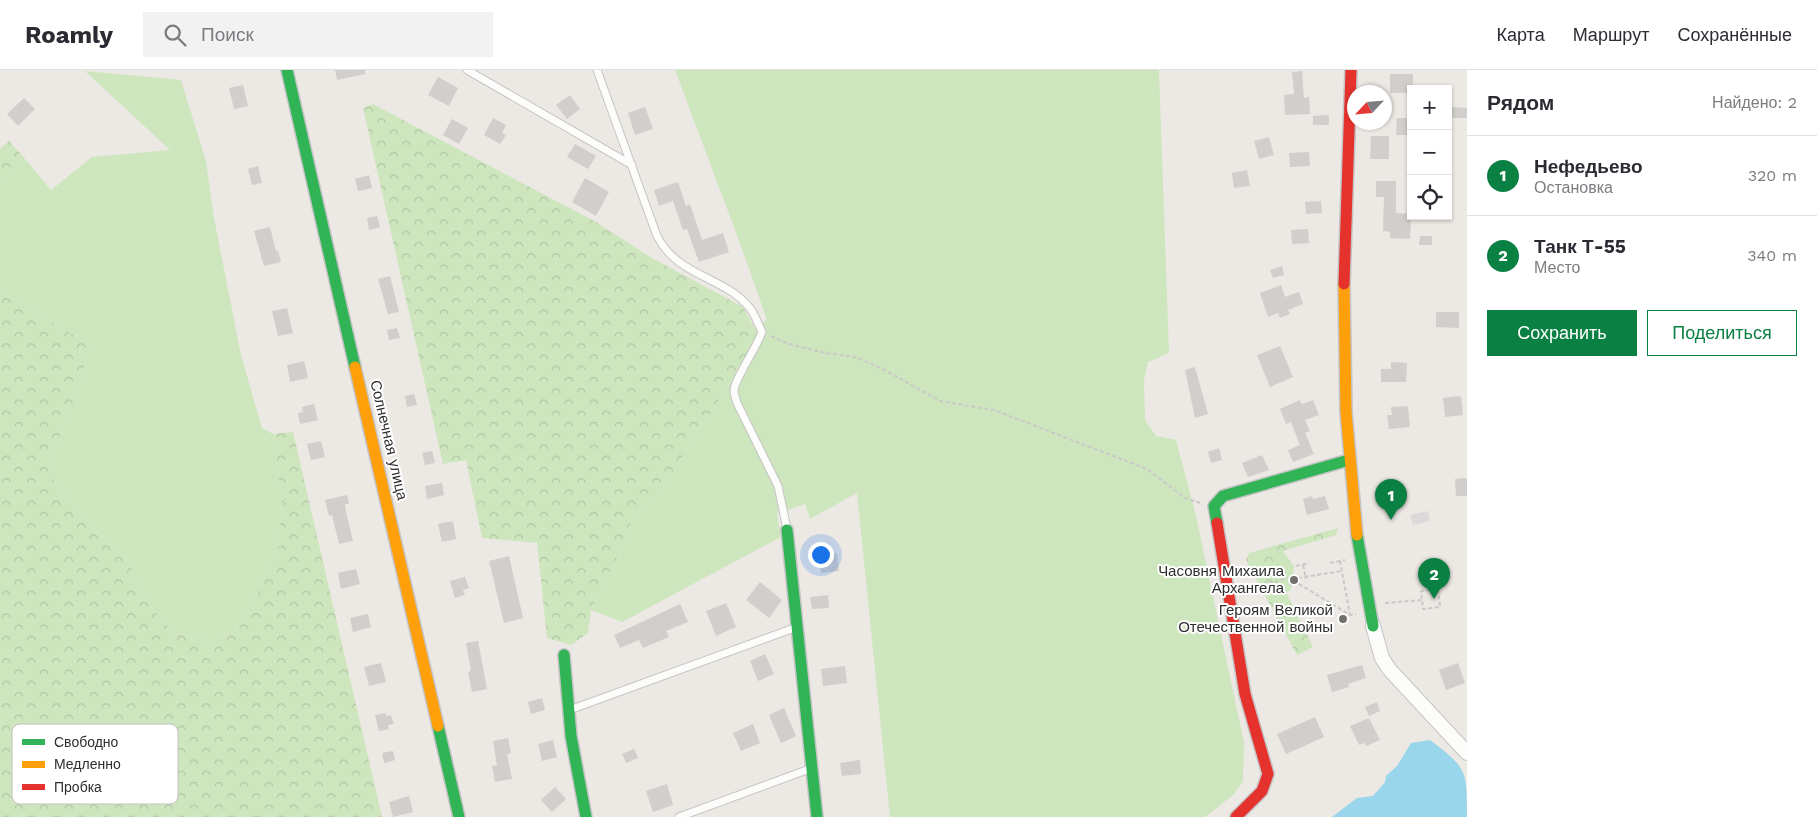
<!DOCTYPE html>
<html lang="ru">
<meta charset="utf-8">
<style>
:root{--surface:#fff;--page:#f2f2f3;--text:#2b2b33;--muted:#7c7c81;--line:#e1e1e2;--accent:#0b8043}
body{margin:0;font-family:"Work Sans",sans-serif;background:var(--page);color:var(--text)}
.controls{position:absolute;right:15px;top:15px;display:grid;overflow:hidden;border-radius:0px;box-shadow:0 1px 4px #0004}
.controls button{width:45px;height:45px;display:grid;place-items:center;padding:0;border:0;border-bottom:1px solid var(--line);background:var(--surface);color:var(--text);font:25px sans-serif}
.compass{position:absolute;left:1347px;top:15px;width:45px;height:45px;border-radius:50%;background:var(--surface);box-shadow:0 1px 4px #0004;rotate:244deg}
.you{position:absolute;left:820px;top:484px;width:18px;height:18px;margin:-12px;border:4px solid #fff;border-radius:50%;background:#1a73e8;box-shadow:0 0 0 8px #1a73e833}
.badge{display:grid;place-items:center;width:32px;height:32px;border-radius:50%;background:var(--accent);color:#fff;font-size:16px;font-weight:700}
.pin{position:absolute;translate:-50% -41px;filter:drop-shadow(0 1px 2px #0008)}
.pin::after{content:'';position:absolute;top:26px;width:18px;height:15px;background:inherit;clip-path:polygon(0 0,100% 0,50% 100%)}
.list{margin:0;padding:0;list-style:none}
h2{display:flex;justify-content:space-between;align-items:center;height:65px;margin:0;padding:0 20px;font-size:21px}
h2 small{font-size:16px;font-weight:400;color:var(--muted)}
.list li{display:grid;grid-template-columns:32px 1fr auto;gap:15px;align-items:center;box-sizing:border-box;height:80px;padding:0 20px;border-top:1px solid var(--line)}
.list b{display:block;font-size:19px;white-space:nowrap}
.list p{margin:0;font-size:16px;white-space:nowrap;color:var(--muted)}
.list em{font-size:16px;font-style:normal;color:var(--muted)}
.actions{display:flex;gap:10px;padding:15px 20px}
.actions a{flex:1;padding:11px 0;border:1px solid var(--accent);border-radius:0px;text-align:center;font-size:18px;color:var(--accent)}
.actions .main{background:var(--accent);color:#fff}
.icon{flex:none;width:28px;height:28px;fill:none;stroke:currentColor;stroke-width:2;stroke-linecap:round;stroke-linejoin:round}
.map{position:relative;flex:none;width:1467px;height:747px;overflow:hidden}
header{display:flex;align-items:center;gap:30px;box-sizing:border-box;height:70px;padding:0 25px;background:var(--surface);border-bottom:1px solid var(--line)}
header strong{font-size:24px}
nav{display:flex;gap:28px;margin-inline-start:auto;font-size:18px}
.search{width:350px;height:45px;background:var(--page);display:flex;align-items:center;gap:12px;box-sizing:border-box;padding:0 18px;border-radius:0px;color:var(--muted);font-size:19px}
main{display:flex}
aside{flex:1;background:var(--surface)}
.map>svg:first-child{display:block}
.industrial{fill:#dcd9db}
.grass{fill:#cee6be}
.forest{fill:url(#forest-crowns)}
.water{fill:#99d6ec}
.building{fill:#d1cecb}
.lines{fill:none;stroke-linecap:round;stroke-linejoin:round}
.lane-casing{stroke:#c5c4c5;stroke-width:9}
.street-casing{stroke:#c5c4c5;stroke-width:16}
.fast-casing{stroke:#c5c4c5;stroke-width:14}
.slow-casing{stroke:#c5c4c5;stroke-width:14}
.jam-casing{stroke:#c5c4c5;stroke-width:14}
.path{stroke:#c9c9c8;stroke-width:2;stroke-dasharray:4 2.5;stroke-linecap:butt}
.lane{stroke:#fcfcfb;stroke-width:7}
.street{stroke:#fcfcfb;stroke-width:14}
.fast{stroke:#30b455;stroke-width:11}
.slow{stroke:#ff9f0a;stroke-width:11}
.jam{stroke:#e5322d;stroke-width:11}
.poi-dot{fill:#706f6e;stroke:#fff;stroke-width:2}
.labels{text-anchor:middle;stroke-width:4;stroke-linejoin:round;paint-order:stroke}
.street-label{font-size:15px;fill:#2e2e2e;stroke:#fff}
.poi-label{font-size:15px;fill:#2e2e2e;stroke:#fff;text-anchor:end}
.key{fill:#fff;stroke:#c0c0c0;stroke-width:1}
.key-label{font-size:14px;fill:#2e2e2e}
</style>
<header>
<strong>Roamly</strong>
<div class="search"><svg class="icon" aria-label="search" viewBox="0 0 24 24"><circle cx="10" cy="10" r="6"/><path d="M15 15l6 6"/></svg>Поиск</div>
<nav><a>Карта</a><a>Маршрут</a><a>Сохранённые</a></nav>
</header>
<main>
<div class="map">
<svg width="1467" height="747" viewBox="0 0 1467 747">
<defs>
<pattern id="forest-crowns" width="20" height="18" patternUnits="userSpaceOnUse" patternTransform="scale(1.25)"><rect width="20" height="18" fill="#cee6be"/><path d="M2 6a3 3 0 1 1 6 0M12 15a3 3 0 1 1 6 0" fill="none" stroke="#b1c6a4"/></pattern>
</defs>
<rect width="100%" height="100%" fill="#ece8e4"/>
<polygon class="industrial" points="1428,441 1430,451 1413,455 1410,445"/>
<g class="grass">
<polygon points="675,0 1159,0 1169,283 1148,292 1144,310 1145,350 1156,366 1176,370 1196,446 1244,673 1243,711 1233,725 1205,747 890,747 857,423 810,449 805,434 777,444 781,467 622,552 591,540 620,482 634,445 655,429 745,289 754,257 767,250 741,176"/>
<polygon points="85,1 181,10 206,91 214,148 241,285 262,358 273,364 282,432 278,480 254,529 235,561 212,572 173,563 147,532 127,489 91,456 55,413 49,394 77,322 90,275 0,221 0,112 26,90 51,120 92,87 170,80"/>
</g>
<g class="forest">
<polygon points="373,34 596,152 652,188 743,237 754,257 745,289 655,429 634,445 620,482 591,540 588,563 571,575 547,568 537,473 482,468 466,390 443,394 363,38"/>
<polygon points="9,71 26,90 0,112 0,79"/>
<polygon points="0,221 90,275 77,322 49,394 55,413 91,456 127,489 147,532 173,563 212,572 235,561 254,529 278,480 282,432 273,364 293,362 382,747 0,747"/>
<polygon points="1338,458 1336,465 1283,481 1294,496 1291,520 1286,522 1313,577 1297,585 1246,490 1249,483"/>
</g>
<path class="water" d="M1430 670C1467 698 1467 700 1467 747H1332L1357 728 1373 726 1385 712 1386 706 1397 696 1411 673Z"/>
<g class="building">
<polygon points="335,0 365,0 365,4 337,10"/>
<polygon points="1302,1 1304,28 1309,27 1310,44 1285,45 1284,25 1294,24 1292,2"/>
<polygon points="1390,4 1413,4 1413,19 1409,19 1408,23 1390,23"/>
<polygon points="438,7 458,18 449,36 428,25"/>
<polygon points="243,15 248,36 234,39 229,18"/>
<polygon points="570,25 580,39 567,49 556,35"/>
<polygon points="24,28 35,39 18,56 7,44"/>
<polygon points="645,37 653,59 635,65 628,43"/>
<polygon points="1452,37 1467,38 1467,48 1452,48"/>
<polygon points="1329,45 1329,55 1313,55 1313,46"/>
<polygon points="493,48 506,55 502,63 506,65 500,74 484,65"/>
<polygon points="1397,48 1411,48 1411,65 1396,65"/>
<polygon points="452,49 468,58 459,74 443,65"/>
<polygon points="1371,66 1389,66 1389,89 1370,89"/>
<polygon points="1269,67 1274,85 1259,89 1254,71"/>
<polygon points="575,74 596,86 588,99 567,87"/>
<polygon points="1309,82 1310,96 1290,97 1289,83"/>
<polygon points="258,96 262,113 252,115 248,99"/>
<polygon points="1247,100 1250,116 1234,118 1232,103"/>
<polygon points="369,105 372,118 358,121 355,109"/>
<polygon points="585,108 609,122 596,146 572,132"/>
<polygon points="1376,111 1396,111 1396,143 1411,144 1410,169 1390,168 1390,162 1383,161 1384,127 1376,127"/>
<polygon points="678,112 686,136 690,134 702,170 723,163 729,182 699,192 687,159 683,160 673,131 659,136 654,120"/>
<polygon points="1321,131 1322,143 1306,144 1305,132"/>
<polygon points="377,146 380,157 369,160 367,148"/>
<polygon points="270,157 276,181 278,181 281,192 264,196 254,161"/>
<polygon points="1308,159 1309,173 1292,174 1291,160"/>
<polygon points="1420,166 1432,166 1432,175 1419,175"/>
<polygon points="1282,196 1284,205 1273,208 1270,200"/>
<polygon points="390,206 399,242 388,244 378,209"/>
<polygon points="1281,215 1285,227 1299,222 1303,234 1288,240 1290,244 1280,248 1278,243 1268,247 1260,223"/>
<polygon points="287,238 293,263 278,266 272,241"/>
<polygon points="1436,242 1459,242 1459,258 1436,257"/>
<polygon points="397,258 400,268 389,270 387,260"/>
<polygon points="1280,276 1293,307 1270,317 1257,285"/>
<polygon points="304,291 308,308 290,312 287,295"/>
<polygon points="1391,292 1407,293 1406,312 1381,312 1381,299 1391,299"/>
<polygon points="1195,297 1208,344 1195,348 1185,300"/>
<polygon points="414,324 417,335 407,337 405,326"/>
<polygon points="1461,326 1463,345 1445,347 1443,328"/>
<polygon points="1300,330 1302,334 1313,330 1319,345 1305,350 1310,361 1305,363 1314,384 1293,392 1288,380 1300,375 1291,352 1286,354 1280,339"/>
<polygon points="314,334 318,350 300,354 298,343 303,342 302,337"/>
<polygon points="1408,336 1410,357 1389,359 1387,345 1392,345 1391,337"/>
<polygon points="321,371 325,387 311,390 307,374"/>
<polygon points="1219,378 1222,390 1211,393 1208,382"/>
<polygon points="432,381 435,393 425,395 422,383"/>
<polygon points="1262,385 1269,400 1248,407 1242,393"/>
<polygon points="1467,408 1467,426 1456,426 1455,409"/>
<polygon points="442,413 444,425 427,429 425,416"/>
<polygon points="347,425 349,434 345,434 346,442 353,471 339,474 332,445 329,446 325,430"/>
<polygon points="1312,426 1313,429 1325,426 1329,439 1307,445 1303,429"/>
<polygon points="453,451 456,469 442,472 438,454"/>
<polygon points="837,483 839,501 821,503 819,485"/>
<polygon points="509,486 523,548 504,553 489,491"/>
<polygon points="356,499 360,514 341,519 338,503"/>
<polygon points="465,507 469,518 463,520 465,525 455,528 450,511"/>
<polygon points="760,512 782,530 769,548 746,530"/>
<polygon points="828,525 829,538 812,539 810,527"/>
<polygon points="726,533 736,557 716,566 706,541"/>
<polygon points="680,534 688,552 666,561 669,567 643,578 639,570 620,578 614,565"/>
<polygon points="368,544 371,557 353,562 350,548"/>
<polygon points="478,571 487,619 472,622 468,602 471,601 466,573"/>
<polygon points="765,584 774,604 758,611 750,591"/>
<polygon points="381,593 386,612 369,616 364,597"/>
<polygon points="1458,593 1465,613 1446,620 1439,600"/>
<polygon points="1362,595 1366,608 1348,614 1349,617 1332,622 1327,605"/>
<polygon points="845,596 847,613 823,616 821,599"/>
<polygon points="542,628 545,640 531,644 528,632"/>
<polygon points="1377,632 1380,641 1369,646 1365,637"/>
<polygon points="784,638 796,666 781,673 769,645"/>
<polygon points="385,643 386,646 391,645 394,654 388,655 389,659 379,661 375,645"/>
<polygon points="1315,647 1324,667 1286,684 1277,664"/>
<polygon points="1369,648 1380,670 1366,676 1364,673 1359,675 1350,656"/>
<polygon points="753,654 760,673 741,681 733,663"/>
<polygon points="508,668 511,683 507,684 512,709 495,712 492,696 497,695 493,671"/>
<polygon points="553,670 557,687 542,691 538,674"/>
<polygon points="634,679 638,688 626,693 622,684"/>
<polygon points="393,681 395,690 384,693 382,683"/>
<polygon points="860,690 861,704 842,706 840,693"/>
<polygon points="667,714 673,735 653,742 646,721"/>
<polygon points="555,717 566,729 552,742 541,730"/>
<polygon points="409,726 413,742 393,747 389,732"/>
</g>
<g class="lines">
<defs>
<g id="lane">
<polyline points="467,0 632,95"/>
<path d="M597 0 657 166C678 207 723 206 749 237 755 244 758 254 762 262 757 277 734 310 734 321 734 324 736 329 737 333L778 416 787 459"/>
<polyline points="575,638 797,557"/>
<polyline points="679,747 812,698"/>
</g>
<polyline id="street" points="1373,556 1382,588 1389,599 1467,683"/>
<g id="fast">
<polyline points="287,0 355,297"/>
<polyline points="1217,453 1214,436 1223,426 1349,390"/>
<polyline points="787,460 817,747"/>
<polyline points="1357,465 1373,556"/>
<polyline points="564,585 571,666 586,747"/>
<polyline points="438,656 459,747"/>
</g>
<g id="slow">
<polyline points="1344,214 1346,342 1357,465"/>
<polyline points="355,297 438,656"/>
</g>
<g id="jam">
<polyline points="1344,214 1351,0"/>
<polyline points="1217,453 1245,624 1268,704 1262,721 1236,747"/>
</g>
</defs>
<use href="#lane" class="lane-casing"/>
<use href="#street" class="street-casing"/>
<use href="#fast" class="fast-casing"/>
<use href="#slow" class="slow-casing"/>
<use href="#jam" class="jam-casing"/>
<g class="path">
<polyline points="771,266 786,273 825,283 855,287 883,299 940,331 994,340 1147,399 1185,428 1200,433"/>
<polyline points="1340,491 1350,545"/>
<polyline points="1330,493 1345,490"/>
<polyline points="1303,495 1306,509"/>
<polyline points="1296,496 1309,493"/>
<polygon points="1298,507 1299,514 1290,515 1289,508"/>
<polyline points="1298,508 1342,501"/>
<polyline points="1299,514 1350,545 1356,544"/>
<polygon points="1438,519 1440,537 1423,539 1421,521"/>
<polyline points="1243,520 1289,508"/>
<polyline points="1385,533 1422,530"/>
</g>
<use href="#lane" class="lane"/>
<use href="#street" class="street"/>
<use href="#fast" class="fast"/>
<use href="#slow" class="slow"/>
<use href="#jam" class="jam"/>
</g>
<g class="poi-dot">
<circle cx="1294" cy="510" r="5"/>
<circle cx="1343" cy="549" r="5"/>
</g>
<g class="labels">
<g class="street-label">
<text transform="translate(389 370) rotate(77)" y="5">Солнечная улица</text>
</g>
<g class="poi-label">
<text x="1284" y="506">Часовня Михаила<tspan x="1284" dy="17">Архангела</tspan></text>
<text x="1333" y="545">Героям Великой<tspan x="1333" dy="17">Отечественной войны</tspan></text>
</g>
</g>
<rect x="12" y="654" width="166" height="80" rx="8" class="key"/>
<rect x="22" y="669" width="23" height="6" fill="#30b455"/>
<rect x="22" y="691" width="23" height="7" fill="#ff9f0a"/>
<rect x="22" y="714" width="23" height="6" fill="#e5322d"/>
<g class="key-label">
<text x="54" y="677">Свободно</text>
<text x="54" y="699">Медленно</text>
<text x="54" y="722">Пробка</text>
</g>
</svg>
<div class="controls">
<button>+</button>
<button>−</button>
<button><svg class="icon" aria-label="locate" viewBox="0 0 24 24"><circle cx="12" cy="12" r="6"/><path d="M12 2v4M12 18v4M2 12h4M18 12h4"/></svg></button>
</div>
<svg class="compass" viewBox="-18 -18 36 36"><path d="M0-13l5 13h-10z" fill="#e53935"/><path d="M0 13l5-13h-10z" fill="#7c7c81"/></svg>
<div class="you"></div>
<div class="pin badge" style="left:1391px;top:450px">1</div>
<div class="pin badge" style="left:1434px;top:529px">2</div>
</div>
<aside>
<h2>Рядом<small>Найдено: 2</small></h2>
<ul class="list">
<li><span class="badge">1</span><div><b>Нефедьево</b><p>Остановка</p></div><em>320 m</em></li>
<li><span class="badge">2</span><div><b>Танк Т-55</b><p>Место</p></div><em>340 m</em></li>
</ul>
<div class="actions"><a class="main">Сохранить</a><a>Поделиться</a></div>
</aside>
</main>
